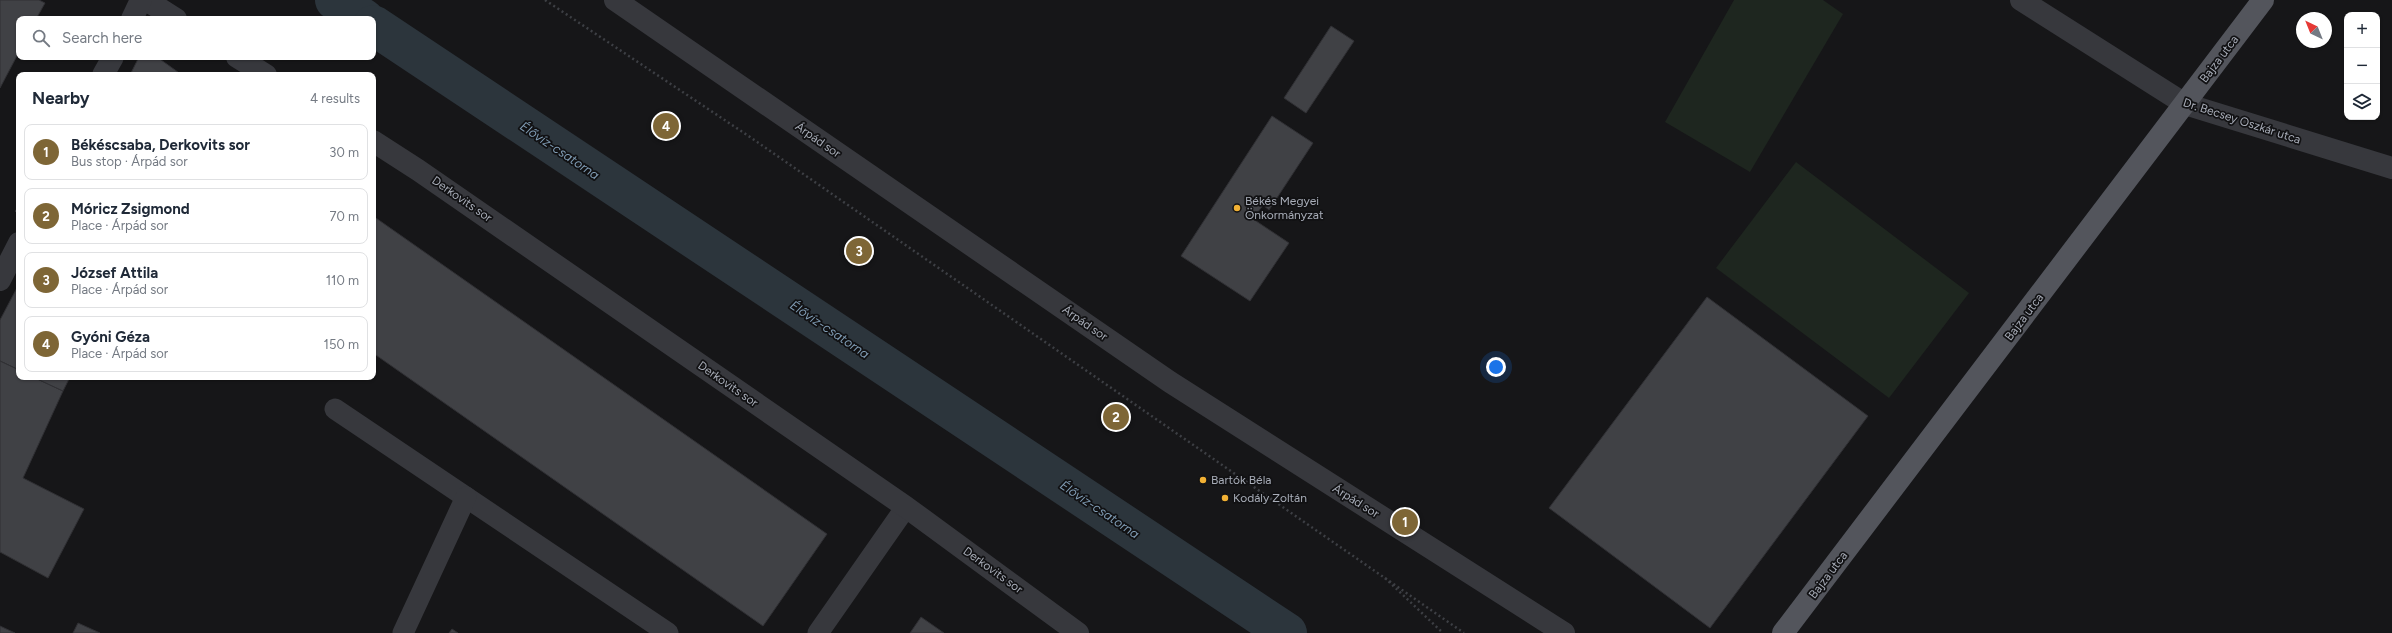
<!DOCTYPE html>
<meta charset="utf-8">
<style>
:root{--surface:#fff;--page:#f2f2f3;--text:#1f2937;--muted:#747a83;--line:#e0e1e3;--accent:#7e6636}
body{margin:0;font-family:Figtree,sans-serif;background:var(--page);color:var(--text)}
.controls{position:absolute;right:12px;top:12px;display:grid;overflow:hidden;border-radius:8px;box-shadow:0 1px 3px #0004}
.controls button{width:36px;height:36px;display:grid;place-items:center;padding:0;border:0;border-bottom:1px solid var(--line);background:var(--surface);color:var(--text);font:20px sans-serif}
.compass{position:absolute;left:2296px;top:12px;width:36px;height:36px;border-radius:50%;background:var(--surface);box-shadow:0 1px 3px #0004;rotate:317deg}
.you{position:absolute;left:1496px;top:367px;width:14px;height:14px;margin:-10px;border:3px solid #fff;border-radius:50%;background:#1a73e8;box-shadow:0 0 0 6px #1a73e833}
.badge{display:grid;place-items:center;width:26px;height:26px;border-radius:50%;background:var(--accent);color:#fff;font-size:13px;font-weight:700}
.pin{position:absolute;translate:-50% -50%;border:2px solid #fff;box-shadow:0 1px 4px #0006}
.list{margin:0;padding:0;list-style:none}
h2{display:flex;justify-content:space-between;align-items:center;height:52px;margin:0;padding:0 16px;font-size:17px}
h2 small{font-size:13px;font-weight:400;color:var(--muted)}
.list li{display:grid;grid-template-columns:26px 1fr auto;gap:12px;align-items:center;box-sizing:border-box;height:56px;margin:0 8px 8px;padding:0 8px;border:1px solid var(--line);border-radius:8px}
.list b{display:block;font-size:15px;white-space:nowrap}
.list p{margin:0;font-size:13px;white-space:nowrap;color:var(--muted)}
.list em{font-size:13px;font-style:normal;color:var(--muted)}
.icon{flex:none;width:22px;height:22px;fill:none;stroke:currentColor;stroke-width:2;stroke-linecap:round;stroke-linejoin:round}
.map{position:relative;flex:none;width:2392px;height:633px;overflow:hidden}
.search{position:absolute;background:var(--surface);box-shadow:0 1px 3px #0004;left:16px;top:16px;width:360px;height:44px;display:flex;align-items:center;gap:10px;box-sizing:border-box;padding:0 14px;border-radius:8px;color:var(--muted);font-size:15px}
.panel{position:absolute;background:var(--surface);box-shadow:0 1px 3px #0004;left:16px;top:72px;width:360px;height:308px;border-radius:8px}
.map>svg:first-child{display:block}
.green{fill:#1e261f}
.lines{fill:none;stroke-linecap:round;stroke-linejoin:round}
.canal{stroke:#2c353c;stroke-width:40}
.building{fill:#404145;stroke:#303034}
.path{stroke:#3d3f44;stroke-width:2.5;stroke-dasharray:2 3;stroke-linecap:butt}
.service{stroke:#37383d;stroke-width:21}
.minor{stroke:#37383d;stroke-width:22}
.primary{stroke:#53555c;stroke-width:22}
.poi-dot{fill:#f2b134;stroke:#111113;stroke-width:1.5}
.labels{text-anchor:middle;stroke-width:3.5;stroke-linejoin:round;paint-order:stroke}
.street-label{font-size:12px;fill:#a8adb8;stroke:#111113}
.poi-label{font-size:12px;fill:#a8adb8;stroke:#111113;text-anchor:start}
.water-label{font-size:13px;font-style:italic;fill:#7f9bb3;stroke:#111113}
</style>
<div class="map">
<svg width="2392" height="633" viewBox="0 0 2392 633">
<rect width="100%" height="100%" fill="#161618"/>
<g class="green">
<polygon points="1734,0 1823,0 1843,14 1750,172 1665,122"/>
<polygon points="1796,162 1969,293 1889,398 1716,268"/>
</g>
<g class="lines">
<g class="canal">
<polyline points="335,0 364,19"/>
<polyline points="373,25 1287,633"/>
</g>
</g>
<g class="building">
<polygon points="0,0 39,0 45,3 36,19 19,19 19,52 0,88"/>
<polygon points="1331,26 1354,41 1306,113 1284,98"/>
<polygon points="139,57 157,57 182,75 130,75"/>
<polygon points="1272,116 1313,143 1269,210 1263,205 1253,219 1289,243 1250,301 1181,256"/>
<polygon points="373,216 827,534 763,626 373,353"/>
<polygon points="19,284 19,370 0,361 0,320"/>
<polygon points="1707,297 1868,416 1710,628 1549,508"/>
<polygon points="0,361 19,370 19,377 33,377 63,391 23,478 84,509 48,578 0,552"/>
<polygon points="33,377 70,377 63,391"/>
<polygon points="921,617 944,633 910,633"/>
<polygon points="78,623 100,633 73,633"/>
<polygon points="0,626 15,633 0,633"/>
<polygon points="452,629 458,633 449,633"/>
</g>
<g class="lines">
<g class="path">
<polyline points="545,0 750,137 1464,633"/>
<polyline points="16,212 19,205"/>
<polyline points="1385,578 1443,633"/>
</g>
<g class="service">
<polyline points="335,409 668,633"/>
<polyline points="403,633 466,497"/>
<polyline points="818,633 906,507"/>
</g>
<g class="minor">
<polyline points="146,0 176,19"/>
<polyline points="615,0 1170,382 1564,633"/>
<polyline points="2021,0 2185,104 2392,168"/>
<polyline points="132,19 141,0"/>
<polyline points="237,57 266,75"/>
<polyline points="103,75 113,57"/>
<polyline points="373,141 418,170 906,507 1078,633"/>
<polyline points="0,280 19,243"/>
</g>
<polyline class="primary" points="1783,633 2263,0"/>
</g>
<g class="poi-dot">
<circle cx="1237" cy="208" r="4"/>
<circle cx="1203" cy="480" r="4"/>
<circle cx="1225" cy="498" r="4"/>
</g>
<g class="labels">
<g class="street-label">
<text transform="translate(2219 59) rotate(-53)" y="4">Bajza utca</text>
<text transform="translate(2242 121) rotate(18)" y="4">Dr. Becsey Oszkár utca</text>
<text transform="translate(818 140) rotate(35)" y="4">Árpád sor</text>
<text transform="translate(462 199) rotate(35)" y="4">Derkovits sor</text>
<text transform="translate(2024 317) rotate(-53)" y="4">Bajza utca</text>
<text transform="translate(1085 323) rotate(35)" y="4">Árpád sor</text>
<text transform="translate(728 384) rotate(35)" y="4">Derkovits sor</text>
<text transform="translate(1356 501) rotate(32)" y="4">Árpád sor</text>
<text transform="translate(993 570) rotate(36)" y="4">Derkovits sor</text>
<text transform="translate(1828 575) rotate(-53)" y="4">Bajza utca</text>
</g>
<g class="poi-label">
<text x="1245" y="205">Békés Megyei<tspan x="1245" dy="14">Önkormányzat</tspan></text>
<text x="1211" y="484">Bartók Béla</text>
<text x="1233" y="502">Kodály Zoltán</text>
</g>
<g class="water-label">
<text transform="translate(560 150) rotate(34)" y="5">Élővíz-csatorna</text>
<text transform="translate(830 329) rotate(34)" y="5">Élővíz-csatorna</text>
<text transform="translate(1100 509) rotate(34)" y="5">Élővíz-csatorna</text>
</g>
</g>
</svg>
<div class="controls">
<button>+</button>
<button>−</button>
<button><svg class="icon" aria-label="layers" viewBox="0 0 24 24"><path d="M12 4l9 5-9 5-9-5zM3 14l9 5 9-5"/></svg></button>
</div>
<svg class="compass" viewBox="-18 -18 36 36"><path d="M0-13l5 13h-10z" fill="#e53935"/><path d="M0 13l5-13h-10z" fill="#747a83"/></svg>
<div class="you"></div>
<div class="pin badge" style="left:1405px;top:522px">1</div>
<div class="pin badge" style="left:1116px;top:417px">2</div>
<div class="pin badge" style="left:859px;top:251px">3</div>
<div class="pin badge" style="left:666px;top:126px">4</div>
<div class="search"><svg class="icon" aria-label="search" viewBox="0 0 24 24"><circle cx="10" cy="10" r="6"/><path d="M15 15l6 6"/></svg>Search here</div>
<section class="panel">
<h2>Nearby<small>4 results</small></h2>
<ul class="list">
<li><span class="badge">1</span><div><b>Békéscsaba, Derkovits sor</b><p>Bus stop · Árpád sor</p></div><em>30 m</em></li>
<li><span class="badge">2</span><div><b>Móricz Zsigmond</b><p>Place · Árpád sor</p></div><em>70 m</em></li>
<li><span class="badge">3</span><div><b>József Attila</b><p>Place · Árpád sor</p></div><em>110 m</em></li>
<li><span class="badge">4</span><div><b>Gyóni Géza</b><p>Place · Árpád sor</p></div><em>150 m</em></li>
</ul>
</section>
</div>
